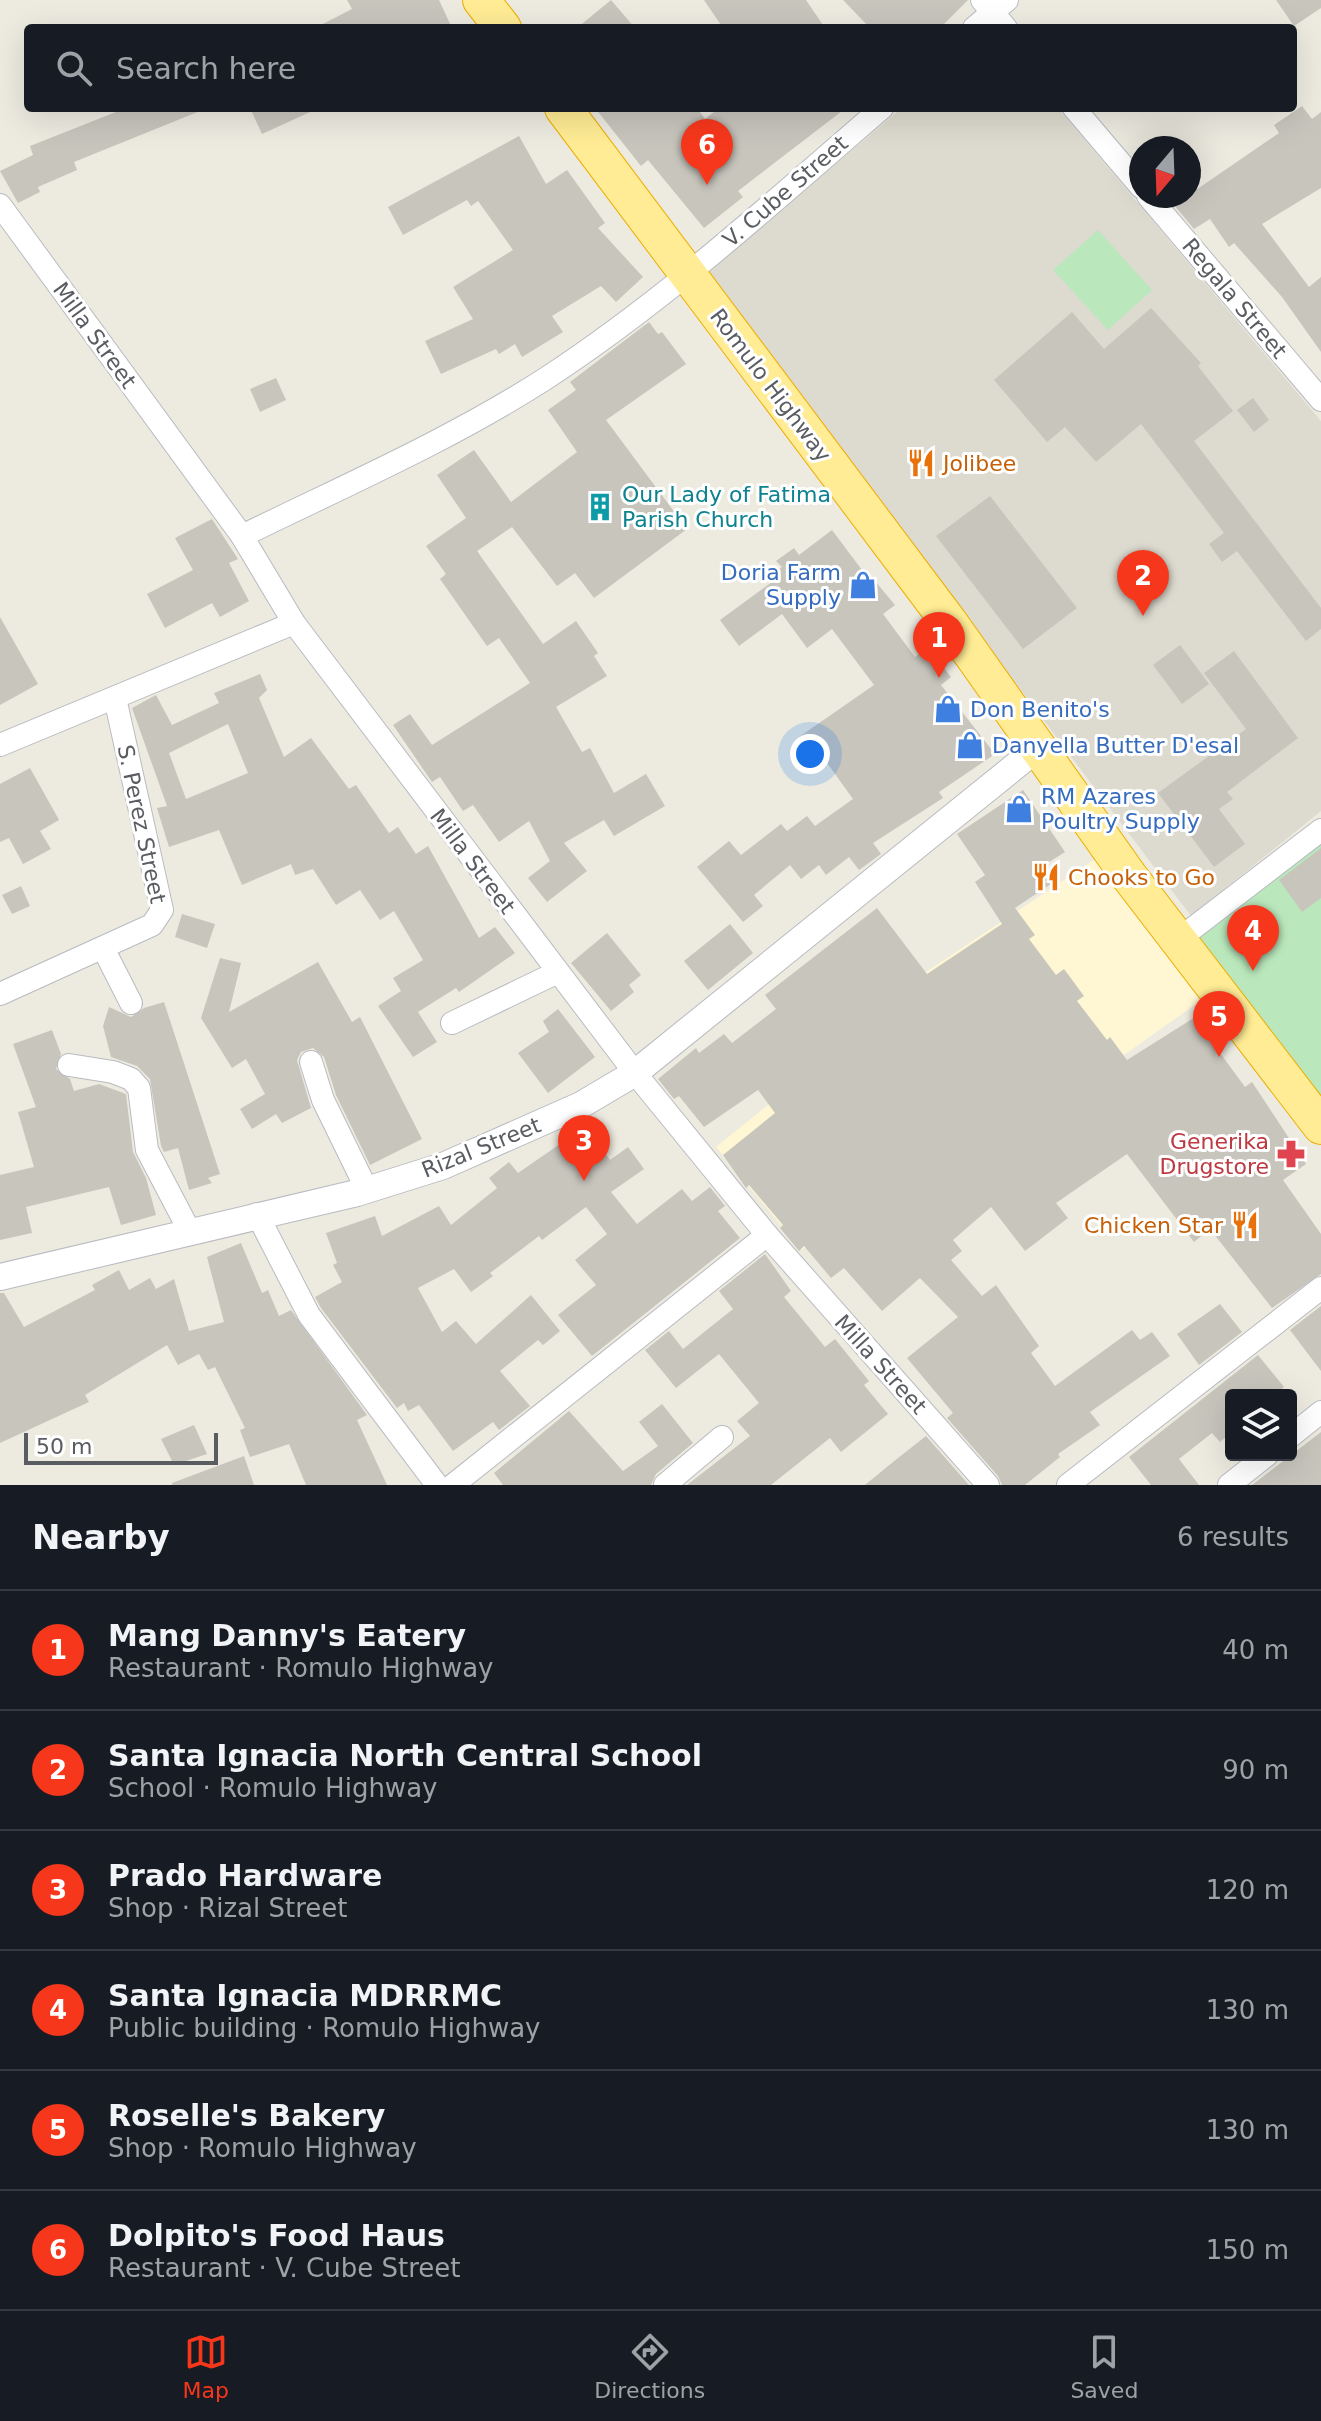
<!DOCTYPE html>
<meta charset="utf-8">
<style>
:root{--surface:#171b24;--page:#20242c;--text:#f1f3f6;--muted:#9ea1a6;--line:#363941;--accent:#f7371c}
body{margin:0;font-family:"DejaVu Sans",sans-serif;background:var(--page);color:var(--text)}
.controls{position:absolute;right:24px;bottom:24px;display:grid;overflow:hidden;border-radius:8px;box-shadow:0 8px 32px #0002}
.controls button{width:72px;height:72px;display:grid;place-items:center;padding:0;border:0;border-bottom:2px solid var(--line);background:var(--surface);color:var(--text);font:40px sans-serif}
.compass{position:absolute;left:1129px;top:136px;width:72px;height:72px;border-radius:50%;background:var(--surface);box-shadow:0 8px 32px #0002;rotate:199deg}
.scale{position:absolute;left:24px;bottom:20px;width:194px;box-sizing:border-box;padding-left:8px;border:4px solid #595d62;border-top:0;font-size:22px;line-height:28px;white-space:nowrap;color:#595d62;-webkit-text-stroke:6px #fff;paint-order:stroke}
.you{position:absolute;left:810px;top:754px;width:28px;height:28px;margin:-20px;border:6px solid #fff;border-radius:50%;background:#1a73e8;box-shadow:0 0 0 12px #1a73e833}
.badge{display:grid;place-items:center;width:52px;height:52px;border-radius:50%;background:var(--accent);color:#fff;font-size:26px;font-weight:700}
.pin{position:absolute;translate:-50% -66px;filter:drop-shadow(0 2px 4px #0008)}
.pin::after{content:'';position:absolute;top:42px;width:28px;height:24px;background:inherit;clip-path:polygon(0 0,100% 0,50% 100%)}
.list{margin:0;padding:0;list-style:none}
h2{display:flex;justify-content:space-between;align-items:center;height:104px;margin:0;padding:0 32px;font-size:34px}
h2 small{font-size:26px;font-weight:400;color:var(--muted)}
.list li{display:grid;grid-template-columns:52px 1fr auto;gap:24px;align-items:center;box-sizing:border-box;height:120px;padding:0 32px;border-top:2px solid var(--line)}
.list b{display:block;font-size:30px;white-space:nowrap}
.list p{margin:0;font-size:26px;white-space:nowrap;color:var(--muted)}
.list em{font-size:26px;font-style:normal;color:var(--muted)}
.icon{flex:none;width:44px;height:44px;fill:none;stroke:currentColor;stroke-width:2;stroke-linecap:round;stroke-linejoin:round}
.map{position:relative;flex:none;width:1321px;height:1485px;overflow:hidden}
.search{position:absolute;background:var(--surface);box-shadow:0 8px 32px #0002;left:24px;right:24px;top:24px;height:88px;display:flex;align-items:center;gap:20px;box-sizing:border-box;padding:0 28px;border-radius:8px;color:var(--muted);font-size:30px}
.sheet{height:824px;background:var(--surface)}
nav{display:flex;justify-content:space-around;align-items:center;box-sizing:border-box;height:112px;border-top:2px solid var(--line);background:var(--surface);font-size:22px;color:var(--muted)}
nav a{display:grid;justify-items:center;gap:4px}
nav .on{color:var(--accent)}
.map>svg:first-child{display:block}
.commercial{fill:#fff7d3}
.education{fill:#dddacf}
.green{fill:#bae8bc}
.building{fill:#c8c5bd;fill-rule:evenodd}
.lines{fill:none;stroke-linecap:round;stroke-linejoin:round}
.minor-casing{stroke:#b8bbc0;stroke-width:24}
.tertiary-casing{stroke:#b8bbc0;stroke-width:28}
.trunk-casing{stroke:#edad00;stroke-width:38}
.minor{stroke:#fff;stroke-width:22}
.tertiary{stroke:#fff;stroke-width:26}
.trunk{stroke:#ffec94;stroke-width:36}
.labels{text-anchor:middle;stroke-width:6;stroke-linejoin:round;paint-order:stroke}
.street-label{font-size:22px;fill:#595d62;stroke:#fff}
.food-label{font-size:22px;fill:#c56008;stroke:#fff;text-anchor:start}
.culture-label{font-size:22px;fill:#0d838f;stroke:#fff;text-anchor:start}
.shop-label{font-size:22px;fill:#366cbe;stroke:#fff;text-anchor:start}
.health-label{font-size:22px;fill:#be3a42;stroke:#fff;text-anchor:end}
</style>
<div class="map">
<svg width="1321" height="1485" viewBox="0 0 1321 1485">
<rect width="100%" height="100%" fill="#edebe0"/>
<polygon class="commercial" points="1103,854 1207,996 940,1186 913,1157 802,1250 716,1147 779,1096 769,1077"/>
<polygon class="education" points="902,108 1058,108 1321,421 1321,811 1191,916 707,273"/>
<g class="green">
<polygon points="1098,230 1152,290 1108,330 1053,270"/>
<polygon points="1321,833 1321,1122 1186,941"/>
</g>
<g class="building">
<polygon points="347,0 439,0 452,28 315,28 352,9"/>
<polygon points="611,0 635,28 577,28"/>
<polygon points="704,0 806,0 825,28 723,28"/>
<polygon points="843,0 968,0 940,28 870,28"/>
<polygon points="1276,0 1321,0 1321,8 1294,26"/>
<polygon points="1302,106 1312,119 1321,112 1321,188 1262,224 1309,287 1321,277 1321,352 1282,297 1234,243 1229,247 1210,219 1194,229 1174,205 1279,133 1274,125"/>
<polygon points="126,108 205,109 74,162 77,170 38,187 40,192 18,203 0,171 33,155 30,146"/>
<polygon points="250,108 319,108 262,134"/>
<polygon points="595,108 697,108 705,119 719,108 846,108 738,191 743,197 704,228 648,160 641,166"/>
<polygon points="519,136 546,184 567,170 605,223 598,228 643,277 616,302 601,286 552,316 563,332 522,357 515,344 499,354 496,349 441,374 425,341 473,319 453,287 513,250 478,201 471,206 467,200 403,235 388,207"/>
<polygon points="1151,308 1201,363 1198,366 1233,411 1194,441 1321,608 1321,629 1306,641 1237,551 1222,562 1209,544 1224,533 1141,424 1096,462 1065,427 1047,442 994,380 1072,312 1104,349"/>
<polygon points="649,322 658,334 662,332 686,364 606,420 687,529 594,598 575,573 557,586 512,527 477,551 543,644 576,621 598,653 594,656 607,676 556,707 582,752 590,748 614,793 646,774 665,806 614,836 604,820 564,843 587,871 547,902 528,878 550,861 529,821 499,842 473,805 463,811 440,777 432,782 393,725 410,714 432,745 530,683 499,638 487,646 440,579 446,574 426,546 466,518 437,475 474,450 511,502 577,452 548,410 576,390 570,382"/>
<polygon points="276,378 286,400 260,412 250,389"/>
<polygon points="1253,398 1269,420 1254,432 1237,410"/>
<polygon points="990,496 1077,608 1023,649 936,536"/>
<polygon points="212,519 238,559 229,563 249,601 220,617 212,603 165,628 147,594 193,570 175,538"/>
<polygon points="832,530 862,570 865,569 895,605 883,614 915,657 928,647 951,677 941,685 995,754 939,792 943,798 873,843 881,854 859,870 849,857 826,875 819,865 801,879 790,865 754,895 763,906 743,922 697,867 729,841 741,855 781,824 787,831 807,816 815,826 853,799 822,756 815,761 799,737 874,685 832,629 807,648 782,614 739,646 720,620 776,579 772,574 782,567 776,561 794,548 799,555"/>
<polygon points="0,617 38,684 0,705"/>
<polygon points="1180,645 1209,684 1182,704 1153,665"/>
<polygon points="1234,651 1298,738 1227,792 1233,799 1219,809 1245,844 1214,867 1158,793 1246,729 1204,673"/>
<path d="M260 674 267 690 259 698 284 757 311 738 349 789 356 785 389 833 398 827 416 854 428 846 479 938 495 927 515 953 459 992 456 988 418 1012 437 1042 413 1057 378 1006 401 991 393 978 423 960 394 911 380 920 360 890 336 905 313 869 295 875 291 864 242 885 219 830 169 847 157 808 167 806 132 708 156 695 172 725 219 703 214 693ZM228 724 248 773 186 799 169 753Z"/>
<polygon points="30,768 59,820 40,831 51,849 23,864 9,838 0,842 0,784"/>
<polygon points="1023,790 1065,852 1046,864 1057,880 1015,908 1035,935 1029,939 1056,975 1064,969 1084,996 1077,1001 1107,1040 1110,1037 1127,1060 1200,1014 1220,1042 1215,1046 1245,1087 1252,1082 1306,1164 1283,1180 1321,1234 1321,1274 1272,1308 1210,1229 1194,1242 1127,1154 1056,1203 1068,1218 1025,1251 991,1207 953,1240 962,1251 951,1260 982,1296 996,1285 1039,1346 1031,1353 1055,1386 1132,1330 1140,1340 1152,1332 1170,1356 1090,1412 1100,1425 1058,1454 1060,1457 1025,1485 1002,1485 998,1476 947,1418 953,1413 907,1358 958,1317 920,1278 882,1311 844,1268 831,1278 804,1246 799,1251 780,1228 783,1225 749,1185 746,1188 723,1155 775,1113 758,1090 704,1127 679,1096 674,1099 658,1079 696,1048 699,1053 724,1034 732,1043 776,1009 765,995 877,908 927,974 1002,924 975,882 985,875 957,834"/>
<polygon points="1321,848 1321,898 1302,912 1279,880"/>
<polygon points="21,886 30,906 12,914 2,895"/>
<polygon points="182,914 215,924 207,948 175,937"/>
<polygon points="730,924 753,953 708,990 684,961"/>
<polygon points="607,933 641,975 629,985 634,992 611,1011 571,963"/>
<polygon points="220,958 241,963 229,1012 318,962 352,1022 360,1017 422,1139 370,1165 336,1095 324,1057 313,1048 301,1052 297,1060 311,1108 282,1123 276,1114 252,1129 240,1109 265,1094 246,1059 232,1068 201,1018"/>
<polygon points="164,1002 220,1174 208,1178 212,1183 189,1190 178,1148 164,1152 161,1146 150,1079 137,1066 111,1057 103,1026 109,1007 131,1017 144,1008"/>
<polygon points="558,1009 595,1057 548,1093 518,1053 549,1032 543,1021"/>
<polygon points="52,1030 61,1054 56,1069 70,1079 74,1091 99,1084 126,1094 133,1152 146,1178 156,1215 121,1225 109,1187 26,1207 32,1233 0,1240 0,1175 34,1167 18,1112 36,1107 13,1044"/>
<polygon points="586,1126 610,1160 628,1147 644,1169 611,1192 637,1224 682,1189 692,1201 710,1187 725,1206 718,1211 740,1238 592,1356 558,1315 596,1285 575,1260 607,1234 586,1207 542,1240 539,1236 490,1273 493,1276 471,1292 454,1269 418,1288 442,1332 456,1321 476,1344 531,1295 560,1331 543,1345 538,1340 500,1371 530,1406 499,1430 493,1422 453,1451 419,1405 408,1411 404,1403 397,1408 321,1308 315,1297 342,1282 333,1265 337,1263 326,1233 375,1216 382,1236 439,1206 451,1225 497,1188 489,1178 509,1162 518,1173"/>
<polygon points="241,1243 262,1293 268,1290 279,1316 291,1310 367,1415 357,1420 387,1485 306,1485 289,1444 250,1457 240,1430 245,1428 215,1367 208,1370 199,1354 178,1365 167,1345 85,1395 89,1402 0,1443 0,1293 4,1293 24,1327 95,1290 92,1285 119,1270 129,1290 150,1278 156,1289 174,1279 189,1331 224,1322 207,1257"/>
<polygon points="765,1254 791,1291 784,1297 825,1347 835,1339 869,1381 864,1385 888,1414 841,1452 830,1438 771,1485 687,1485 750,1436 737,1421 759,1403 719,1354 676,1388 645,1350 669,1331 683,1349 733,1309 719,1291"/>
<polygon points="1220,1304 1242,1332 1199,1365 1177,1334"/>
<polygon points="1321,1306 1321,1371 1290,1330"/>
<polygon points="1258,1355 1284,1387 1273,1395 1231,1395 1231,1433 1220,1442 1212,1433 1179,1459 1199,1485 1151,1485 1129,1457"/>
<polygon points="662,1404 693,1443 656,1474 651,1485 503,1485 494,1473 569,1411 623,1471 658,1446 639,1422"/>
<polygon points="194,1425 207,1454 174,1465 161,1439"/>
<polygon points="1321,1432 1321,1485 1252,1485"/>
<polygon points="926,1436 969,1485 865,1485 893,1462"/>
<polygon points="244,1456 254,1485 172,1485 172,1483"/>
</g>
<g class="lines">
<defs>
<g id="minor">
<polyline points="982,0 1006,28"/>
<polyline points="974,28 1007,0"/>
<polyline points="1074,108 1141,187"/>
<polyline points="1148,196 1321,400"/>
<polyline points="0,205 242,536 294,623 635,1073 767,1235 988,1485"/>
<path d="M242 536C344 486 450 440 545 379 666 300 773 202 882 108"/>
<polyline points="0,745 294,623"/>
<polyline points="1179,939 1321,830"/>
<polyline points="103,948 131,1003"/>
<polyline points="0,994 152,925 162,910 115,698"/>
<polyline points="452,1023 558,972"/>
<polyline points="311,1062 323,1100 367,1190"/>
<polyline points="69,1065 113,1072 131,1079 139,1088 147,1150 189,1230"/>
<polyline points="257,1214 309,1315 437,1485"/>
<polyline points="1291,1436 1321,1412"/>
<polyline points="453,1485 767,1235"/>
<polyline points="665,1485 722,1437"/>
<polyline points="1068,1485 1321,1288"/>
<polyline points="1229,1485 1267,1455"/>
</g>
<polyline id="tertiary" points="0,1277 357,1193 443,1166 581,1105 635,1073 1039,747"/>
<g id="trunk">
<polyline points="481,0 503,28"/>
<polyline points="563,108 949,622 1129,876 1321,1126"/>
</g>
</defs>
<use href="#minor" class="minor-casing"/>
<use href="#tertiary" class="tertiary-casing"/>
<use href="#trunk" class="trunk-casing"/>
<use href="#minor" class="minor"/>
<use href="#tertiary" class="tertiary"/>
<use href="#trunk" class="trunk"/>
</g>
<defs>
<symbol id="restaurant-bare" viewBox="-9 -9 18 18"><path d="M-5-6h1v4h1v-4h1v4h1v-4h1v5L-1.5 .5V6h-2V.5L-5-1ZM5-6V6H3V1.5H1.5Q1.5-4 5-6Z" fill="#e8710a" stroke="#fff" stroke-width="2.5" paint-order="stroke"/></symbol>
<symbol id="building-bare" viewBox="-9 -9 18 18"><path d="M-4-6H4V6H1V3H-1V6H-4ZM-2.5-4.3h1.7v1.8h-1.7ZM.8-4.3h1.7v1.8H.8ZM-2.5-1h1.7V.8h-1.7ZM.8-1h1.7V.8H.8Z" fill="#0f9aa8" stroke="#fff" stroke-width="2.5" paint-order="stroke"/></symbol>
<symbol id="shop-bare" viewBox="-9 -9 18 18"><path d="M-5-2.5h2.3a2.7 3.5 0 0 1 5.4 0H5L5.5 6h-11ZM-1.5-2.5h3a1.5 2.3 0 0 0-3 0Z" fill="#3f7fe0" stroke="#fff" stroke-width="2.5" paint-order="stroke"/></symbol>
<symbol id="pharmacy-bare" viewBox="-9 -9 18 18"><path d="M-2-6h4v4h4v4h-4v4h-4v-4h-4v-4h4Z" fill="#e0444e" stroke="#fff" stroke-width="2.5" paint-order="stroke"/></symbol>
</defs>
<g fill-rule="evenodd">
<use href="#restaurant-bare" x="901" y="443" width="40" height="40"/>
<use href="#building-bare" x="580" y="487" width="40" height="40"/>
<use href="#shop-bare" x="843" y="565" width="40" height="40"/>
<use href="#shop-bare" x="928" y="689" width="40" height="40"/>
<use href="#shop-bare" x="950" y="725" width="40" height="40"/>
<use href="#shop-bare" x="999" y="789" width="40" height="40"/>
<use href="#restaurant-bare" x="1026" y="857" width="40" height="40"/>
<use href="#pharmacy-bare" x="1271" y="1134" width="40" height="40"/>
<use href="#restaurant-bare" x="1225" y="1205" width="40" height="40"/>
</g>
<g class="labels">
<g class="street-label">
<text transform="translate(785 191) rotate(-41)" y="8">V. Cube Street</text>
<text transform="translate(1235 298) rotate(50)" y="8">Regala Street</text>
<text transform="translate(95 335) rotate(54)" y="8">Milla Street</text>
<text transform="translate(771 385) rotate(53)" y="8">Romulo Highway</text>
<text transform="translate(142 824) rotate(78)" y="8">S. Perez Street</text>
<text transform="translate(473 861) rotate(53)" y="8">Milla Street</text>
<text transform="translate(481 1147) rotate(-22)" y="8">Rizal Street</text>
<text transform="translate(881 1364) rotate(48)" y="8">Milla Street</text>
</g>
<g class="food-label">
<text x="943" y="471">Jolibee</text>
<text x="1068" y="885">Chooks to Go</text>
<text x="1223" y="1233" text-anchor="end">Chicken Star</text>
</g>
<g class="culture-label">
<text x="622" y="502">Our Lady of Fatima<tspan x="622" dy="25">Parish Church</tspan></text>
</g>
<g class="shop-label">
<text x="841" y="580" text-anchor="end">Doria Farm<tspan x="841" dy="25">Supply</tspan></text>
<text x="970" y="717">Don Benito's</text>
<text x="992" y="753">Danyella Butter D'esal</text>
<text x="1041" y="804">RM Azares<tspan x="1041" dy="25">Poultry Supply</tspan></text>
</g>
<g class="health-label">
<text x="1269" y="1149">Generika<tspan x="1269" dy="25">Drugstore</tspan></text>
</g>
</g>
</svg>
<div class="controls">
<button><svg class="icon" aria-label="layers" viewBox="0 0 24 24"><path d="M12 4l9 5-9 5-9-5zM3 14l9 5 9-5"/></svg></button>
</div>
<svg class="compass" viewBox="-18 -18 36 36"><path d="M0-13l5 13h-10z" fill="#e53935"/><path d="M0 13l5-13h-10z" fill="#9ea1a6"/></svg>
<div class="scale">50 m</div>
<div class="you"></div>
<div class="pin badge" style="left:939px;top:678px">1</div>
<div class="pin badge" style="left:1143px;top:616px">2</div>
<div class="pin badge" style="left:584px;top:1181px">3</div>
<div class="pin badge" style="left:1253px;top:971px">4</div>
<div class="pin badge" style="left:1219px;top:1057px">5</div>
<div class="pin badge" style="left:707px;top:185px">6</div>
<div class="search"><svg class="icon" aria-label="search" viewBox="0 0 24 24"><circle cx="10" cy="10" r="6"/><path d="M15 15l6 6"/></svg>Search here</div>
</div>
<section class="sheet">
<h2>Nearby<small>6 results</small></h2>
<ul class="list">
<li><span class="badge">1</span><div><b>Mang Danny's Eatery</b><p>Restaurant · Romulo Highway</p></div><em>40 m</em></li>
<li><span class="badge">2</span><div><b>Santa Ignacia North Central School</b><p>School · Romulo Highway</p></div><em>90 m</em></li>
<li><span class="badge">3</span><div><b>Prado Hardware</b><p>Shop · Rizal Street</p></div><em>120 m</em></li>
<li><span class="badge">4</span><div><b>Santa Ignacia MDRRMC</b><p>Public building · Romulo Highway</p></div><em>130 m</em></li>
<li><span class="badge">5</span><div><b>Roselle's Bakery</b><p>Shop · Romulo Highway</p></div><em>130 m</em></li>
<li><span class="badge">6</span><div><b>Dolpito's Food Haus</b><p>Restaurant · V. Cube Street</p></div><em>150 m</em></li>
</ul>
</section>
<nav>
<a class="on"><svg class="icon" aria-label="map" viewBox="0 0 24 24"><path d="M3 6l6-2 6 2 6-2v14l-6 2-6-2-6 2zM9 4v14M15 6v14"/></svg>Map</a>
<a><svg class="icon" aria-label="directions" viewBox="0 0 24 24"><path d="M12 3l9 9-9 9-9-9zM9 14v-3h6M13 9l2 2-2 2"/></svg>Directions</a>
<a><svg class="icon" aria-label="saved" viewBox="0 0 24 24"><path d="M7 4h10v16l-5-4-5 4z"/></svg>Saved</a>
</nav>
